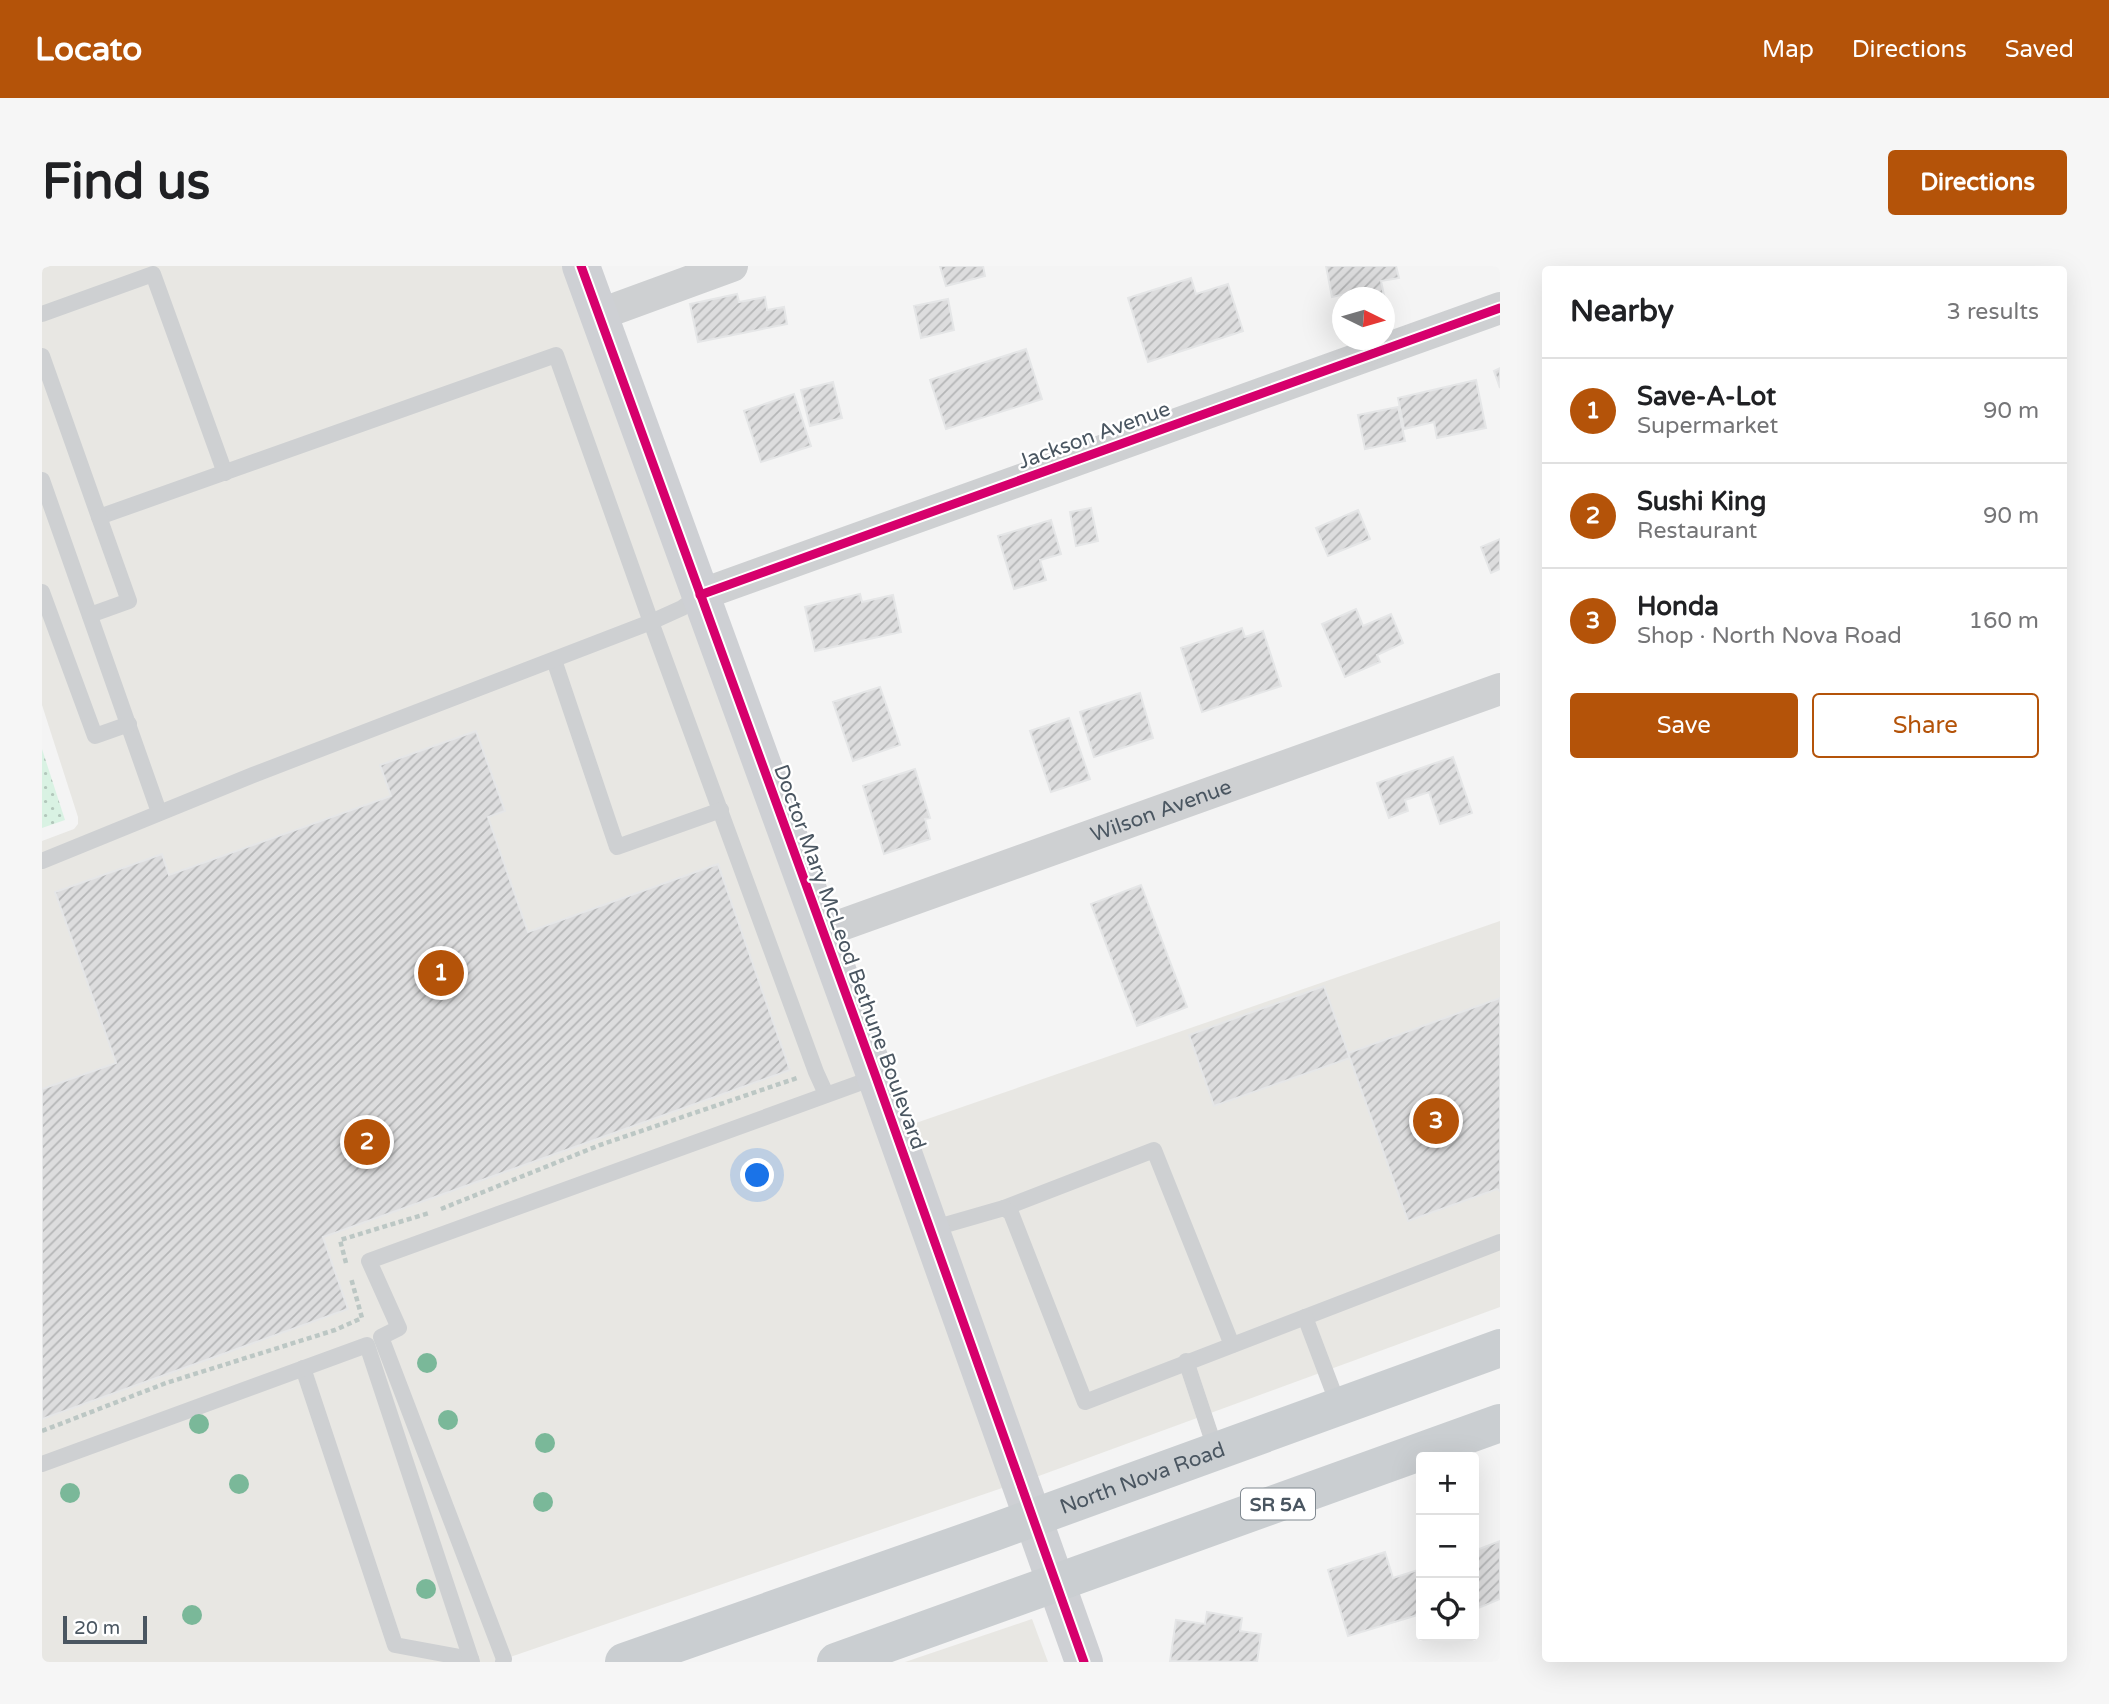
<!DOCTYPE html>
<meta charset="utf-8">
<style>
:root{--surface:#fff;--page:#f6f6f6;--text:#202124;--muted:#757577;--line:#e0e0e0;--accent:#b45309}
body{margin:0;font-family:"Varela Round",sans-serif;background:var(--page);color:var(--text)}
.controls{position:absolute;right:21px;bottom:21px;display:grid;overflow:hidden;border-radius:7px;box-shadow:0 7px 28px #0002}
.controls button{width:63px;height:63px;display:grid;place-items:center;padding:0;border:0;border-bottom:2px solid var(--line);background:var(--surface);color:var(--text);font:35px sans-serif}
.compass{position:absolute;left:1290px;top:21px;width:63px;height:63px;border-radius:50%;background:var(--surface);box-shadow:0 7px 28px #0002;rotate:95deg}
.scale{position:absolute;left:21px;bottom:18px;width:84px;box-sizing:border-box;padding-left:7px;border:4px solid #4a5661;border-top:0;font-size:19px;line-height:24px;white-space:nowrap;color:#4a5661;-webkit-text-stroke:5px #fff;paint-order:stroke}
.you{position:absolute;left:716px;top:910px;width:24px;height:24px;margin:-18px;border:5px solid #fff;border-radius:50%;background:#1a73e8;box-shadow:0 0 0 10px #1a73e833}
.badge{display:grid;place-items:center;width:46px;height:46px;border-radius:50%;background:var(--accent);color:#fff;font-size:23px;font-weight:700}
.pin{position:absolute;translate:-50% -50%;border:4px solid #fff;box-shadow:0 2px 7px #0006}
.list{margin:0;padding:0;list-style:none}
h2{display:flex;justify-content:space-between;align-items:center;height:91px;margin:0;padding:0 28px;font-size:30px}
h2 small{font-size:23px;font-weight:400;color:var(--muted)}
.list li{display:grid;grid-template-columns:46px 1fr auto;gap:21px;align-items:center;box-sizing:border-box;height:105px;padding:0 28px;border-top:2px solid var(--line)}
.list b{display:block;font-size:26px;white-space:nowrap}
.list p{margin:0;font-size:23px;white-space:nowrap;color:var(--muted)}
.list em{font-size:23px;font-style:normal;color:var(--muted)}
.actions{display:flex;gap:14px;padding:21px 28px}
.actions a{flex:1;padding:16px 0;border:2px solid var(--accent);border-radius:7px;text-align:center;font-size:24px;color:var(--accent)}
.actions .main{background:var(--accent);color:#fff}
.icon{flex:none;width:38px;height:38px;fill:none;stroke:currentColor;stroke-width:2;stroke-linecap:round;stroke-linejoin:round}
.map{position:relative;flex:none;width:1458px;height:1396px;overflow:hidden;border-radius:7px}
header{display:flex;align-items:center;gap:42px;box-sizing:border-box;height:98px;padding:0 35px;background:var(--accent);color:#fff}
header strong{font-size:33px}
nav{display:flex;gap:38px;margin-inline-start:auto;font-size:24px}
.intro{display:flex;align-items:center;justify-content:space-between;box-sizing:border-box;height:168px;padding:0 42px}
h1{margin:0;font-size:49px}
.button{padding:18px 32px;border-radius:7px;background:var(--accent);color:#fff;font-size:24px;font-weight:700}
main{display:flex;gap:42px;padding:0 42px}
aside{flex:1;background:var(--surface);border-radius:7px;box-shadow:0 7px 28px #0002}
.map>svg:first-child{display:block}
.commercial{fill:#e8e7e3}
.grass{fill:url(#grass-dots)}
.building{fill:url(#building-hatch);stroke:#e5e6e7;stroke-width:2}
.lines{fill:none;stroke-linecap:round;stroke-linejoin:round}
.path{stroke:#bcc7c4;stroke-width:4.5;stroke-dasharray:5 3.5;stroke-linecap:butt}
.lane{stroke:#ced0d2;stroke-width:16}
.street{stroke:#ced0d2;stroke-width:32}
.secondary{stroke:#ced0d4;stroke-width:38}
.primary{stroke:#caced1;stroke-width:38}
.cycleway-casing{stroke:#fff;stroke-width:13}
.cycleway{stroke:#d6006c;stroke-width:9}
.tree{fill:#7ab899}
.labels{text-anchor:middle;stroke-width:5;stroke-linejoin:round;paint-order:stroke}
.shield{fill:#fff;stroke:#808990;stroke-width:2}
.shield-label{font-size:19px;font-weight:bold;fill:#4a5661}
.street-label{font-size:21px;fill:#4a5661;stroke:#fff}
</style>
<header>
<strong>Locato</strong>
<nav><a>Map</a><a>Directions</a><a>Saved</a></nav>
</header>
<div class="intro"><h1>Find us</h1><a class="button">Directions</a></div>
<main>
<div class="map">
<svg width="1458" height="1396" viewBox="0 0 1458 1396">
<defs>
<pattern id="grass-dots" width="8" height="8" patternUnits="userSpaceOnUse" patternTransform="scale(1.75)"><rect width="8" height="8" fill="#d9f2e3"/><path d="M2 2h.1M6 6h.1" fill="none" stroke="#b2c7bb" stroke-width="1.8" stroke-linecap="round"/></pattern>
<pattern id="building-hatch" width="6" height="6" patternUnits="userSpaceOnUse" patternTransform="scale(1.75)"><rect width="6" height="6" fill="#ddddde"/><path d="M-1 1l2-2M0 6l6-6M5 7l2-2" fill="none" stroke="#b5b6b7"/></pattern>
</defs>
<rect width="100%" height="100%" fill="#f4f4f4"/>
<g class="commercial">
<polygon points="8,0 521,0 963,1221 454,1396 0,1396 0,575 32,563 36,558 36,551 0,439 0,3"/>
<polygon points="1458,655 1458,1041 994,1211 868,859"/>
<polygon points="990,1353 1006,1396 863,1396"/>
</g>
<polygon class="grass" points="0,483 23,554 0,562"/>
<g class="building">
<polygon points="898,0 941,0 943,10 904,20"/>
<polygon points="1284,0 1354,0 1357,12 1339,15 1342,29 1309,32 1308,27 1290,31"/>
<polygon points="1149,12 1154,28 1186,18 1201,65 1106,96 1086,32"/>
<polygon points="695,28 697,36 723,31 725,44 742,41 745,58 656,76 648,38"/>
<polygon points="906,33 912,64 879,72 872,40"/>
<polygon points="984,83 1000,133 904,163 888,114"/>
<polygon points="1458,102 1458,122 1452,105"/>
<polygon points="1434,114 1444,162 1395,172 1392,156 1362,163 1356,132"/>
<polygon points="791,116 800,152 768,160 759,124"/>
<polygon points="752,128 769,180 719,196 702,145"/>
<polygon points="1356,141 1363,175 1323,183 1316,149"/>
<polygon points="1049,242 1056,275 1034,280 1028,246"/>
<polygon points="1316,244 1328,273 1286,290 1274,262"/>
<polygon points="1009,254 1019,288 998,294 1004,314 972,323 956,270"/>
<polygon points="1458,273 1458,303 1449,307 1439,281"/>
<polygon points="818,328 820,336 851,329 859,366 773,385 763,341"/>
<polygon points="1314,343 1321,360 1349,348 1361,377 1335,389 1338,396 1303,411 1280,358"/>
<polygon points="1200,362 1203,371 1221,365 1239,420 1160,446 1139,382"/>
<polygon points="838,421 858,479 811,495 791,436"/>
<polygon points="1098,427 1111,472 1052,491 1038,446"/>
<polygon points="1027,452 1048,513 1009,526 988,465"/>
<polygon points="434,465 463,545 446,551 486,666 676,598 748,804 281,971 306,1043 0,1153 0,823 74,797 13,626 120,588 127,609 349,530 338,499"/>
<polygon points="1411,491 1430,547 1398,558 1387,526 1363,534 1366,545 1347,552 1335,517"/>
<polygon points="873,503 888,552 883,553 888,573 842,588 821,520"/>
<polygon points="1099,619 1145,741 1095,760 1049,638"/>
<polygon points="1282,720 1308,792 1172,840 1147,769"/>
<polygon points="1458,732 1458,925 1455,923 1366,955 1306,787"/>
<polygon points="1458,1275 1458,1333 1434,1343 1432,1337 1432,1285"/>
<polygon points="1343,1286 1351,1312 1379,1303 1379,1348 1306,1370 1286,1304"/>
<polygon points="1165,1346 1200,1352 1198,1365 1219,1368 1215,1396 1128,1395 1134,1354 1163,1358"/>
</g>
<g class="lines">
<g class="path">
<polyline points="399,943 558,879 755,812"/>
<polyline points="304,997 298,974 387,947"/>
<polyline points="0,1165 124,1117 293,1064 320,1052 309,1012"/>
</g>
<g class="lane">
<polyline points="0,48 111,8 183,207"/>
<polyline points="0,90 57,251 514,89 609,356 774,806 784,828"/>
<polyline points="0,214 117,546"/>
<polyline points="0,326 53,470 87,458"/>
<polyline points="48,349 87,335 57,251"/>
<polyline points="512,394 575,581 679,544"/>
<polyline points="0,595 211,509 609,356 640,342 658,329"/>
<polyline points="962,942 1112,884 1190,1079"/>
<polyline points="889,963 962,942 969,947 1043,1136 1458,976"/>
<polyline points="1263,1051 1297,1141"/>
<polyline points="1144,1095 1174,1185"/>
<polyline points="261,1102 353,1379 429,1393"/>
<polyline points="0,1198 325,1079 430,1396"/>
<polyline points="461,1396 462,1393 339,1071 357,1062 327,995 834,811"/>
</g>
<g class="street">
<polyline points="556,49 690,0"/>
<polyline points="658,329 1458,42"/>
<path id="s1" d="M780 666 1458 423"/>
</g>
<polyline class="secondary" points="539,0 834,811 1042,1396"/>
<g class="primary">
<path id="s2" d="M582 1396 952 1266 1458 1082"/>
<polyline points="794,1396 1458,1157"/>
</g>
<defs>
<g id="cycleway">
<polyline points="539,0 834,811 1042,1396"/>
<polyline points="658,329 1458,42"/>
</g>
</defs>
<use href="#cycleway" class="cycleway-casing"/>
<use href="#cycleway" class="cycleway"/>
</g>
<g class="tree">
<circle cx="385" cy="1097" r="10"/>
<circle cx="406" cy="1154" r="10"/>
<circle cx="157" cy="1158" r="10"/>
<circle cx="503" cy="1177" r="10"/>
<circle cx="197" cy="1218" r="10"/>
<circle cx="28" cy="1227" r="10"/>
<circle cx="501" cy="1236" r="10"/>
<circle cx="384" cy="1323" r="10"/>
<circle cx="150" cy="1349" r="10"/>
</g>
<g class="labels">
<rect class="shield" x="1199" y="1222.5" width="74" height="31" rx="5"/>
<g class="shield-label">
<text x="1236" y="1245">SR 5A</text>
</g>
<g class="street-label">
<text transform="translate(1052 169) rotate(-20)" y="7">Jackson Avenue</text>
<text dy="7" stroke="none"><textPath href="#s1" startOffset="360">Wilson Avenue</textPath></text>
<text transform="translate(808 691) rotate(70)" y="7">Doctor Mary McLeod Bethune Boulevard</text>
<text dy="7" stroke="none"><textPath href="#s2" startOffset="550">North Nova Road</textPath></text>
</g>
</g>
</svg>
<div class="controls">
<button>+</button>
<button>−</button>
<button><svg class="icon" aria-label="locate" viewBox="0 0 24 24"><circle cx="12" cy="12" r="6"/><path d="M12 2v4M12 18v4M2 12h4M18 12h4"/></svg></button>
</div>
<svg class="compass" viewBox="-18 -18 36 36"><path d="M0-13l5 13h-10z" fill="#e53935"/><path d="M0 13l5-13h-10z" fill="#757577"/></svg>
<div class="scale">20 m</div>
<div class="you"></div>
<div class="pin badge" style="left:399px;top:707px">1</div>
<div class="pin badge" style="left:325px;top:876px">2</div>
<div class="pin badge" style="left:1394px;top:855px">3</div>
</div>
<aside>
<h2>Nearby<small>3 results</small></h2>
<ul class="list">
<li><span class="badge">1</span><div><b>Save-A-Lot</b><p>Supermarket</p></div><em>90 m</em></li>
<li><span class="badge">2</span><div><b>Sushi King</b><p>Restaurant</p></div><em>90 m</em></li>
<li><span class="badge">3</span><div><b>Honda</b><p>Shop · North Nova Road</p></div><em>160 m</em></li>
</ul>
<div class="actions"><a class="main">Save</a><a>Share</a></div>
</aside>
</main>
